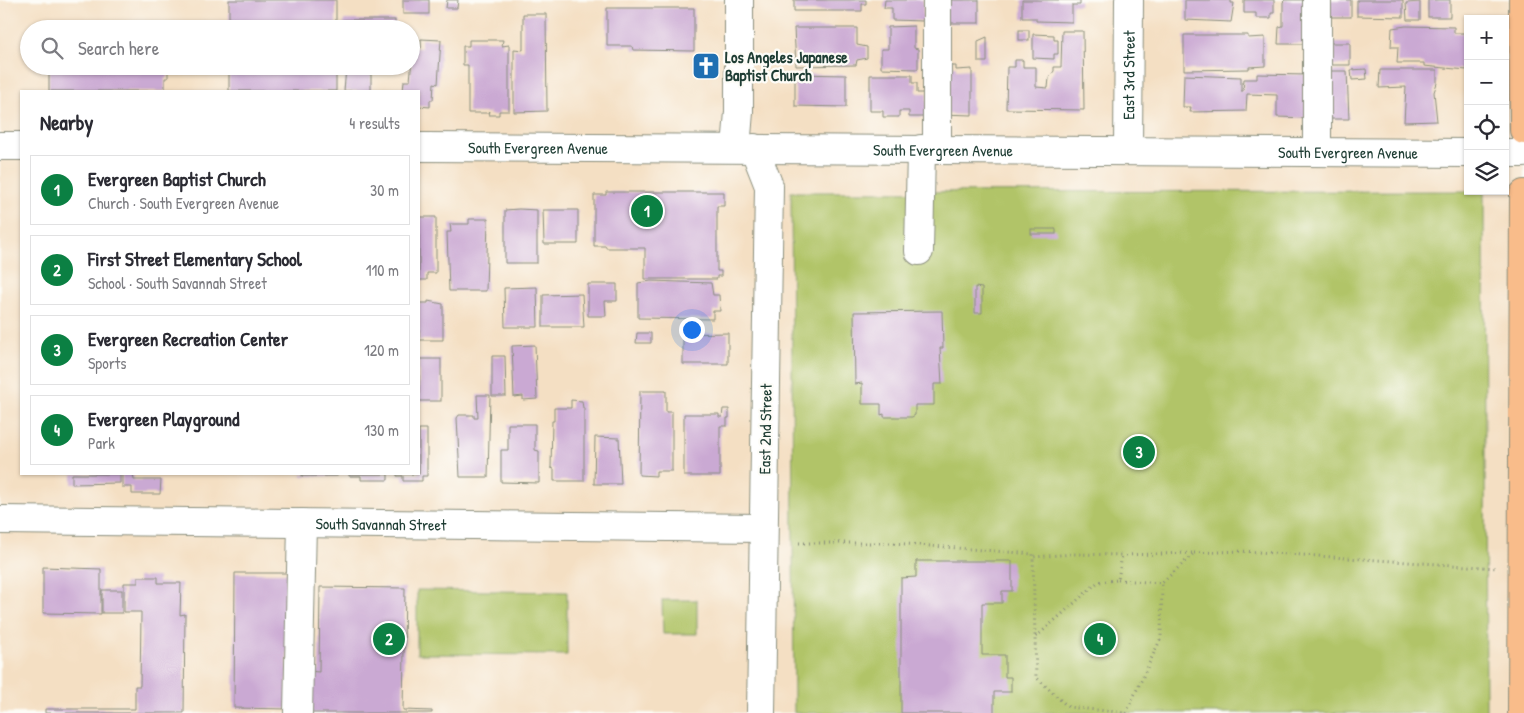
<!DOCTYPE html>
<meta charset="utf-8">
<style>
:root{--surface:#fff;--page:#f7f7f7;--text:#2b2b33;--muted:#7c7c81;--line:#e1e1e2;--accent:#0b8043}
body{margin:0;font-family:"Patrick Hand",sans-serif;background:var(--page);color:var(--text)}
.controls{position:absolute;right:15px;top:15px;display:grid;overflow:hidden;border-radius:0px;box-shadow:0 1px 4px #0004}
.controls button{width:45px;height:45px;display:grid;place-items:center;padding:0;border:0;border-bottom:1px solid var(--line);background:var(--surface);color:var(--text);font:25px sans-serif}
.you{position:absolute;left:691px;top:329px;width:18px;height:18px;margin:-12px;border:4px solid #fff;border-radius:50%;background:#1a73e8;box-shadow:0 0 0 8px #1a73e833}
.badge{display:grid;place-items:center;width:32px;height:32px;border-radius:50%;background:var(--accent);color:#fff;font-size:16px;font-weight:700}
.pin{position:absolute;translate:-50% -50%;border:2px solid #fff;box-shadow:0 1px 5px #0006}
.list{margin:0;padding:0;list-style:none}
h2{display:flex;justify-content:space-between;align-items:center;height:65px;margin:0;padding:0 20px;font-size:21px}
h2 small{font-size:16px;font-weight:400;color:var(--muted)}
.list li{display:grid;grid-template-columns:32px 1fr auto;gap:15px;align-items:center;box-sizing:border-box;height:70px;margin:0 10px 10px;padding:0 10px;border:1px solid var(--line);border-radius:0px}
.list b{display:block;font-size:19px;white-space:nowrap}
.list p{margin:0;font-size:16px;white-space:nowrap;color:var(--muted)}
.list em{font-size:16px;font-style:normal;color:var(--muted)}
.icon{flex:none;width:28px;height:28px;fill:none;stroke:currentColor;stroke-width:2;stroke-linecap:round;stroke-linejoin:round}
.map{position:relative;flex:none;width:1524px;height:713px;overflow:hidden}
.search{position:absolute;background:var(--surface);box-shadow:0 1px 4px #0004;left:20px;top:20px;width:400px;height:55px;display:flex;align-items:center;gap:12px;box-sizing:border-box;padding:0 18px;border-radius:28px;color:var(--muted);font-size:19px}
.panel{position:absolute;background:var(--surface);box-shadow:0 1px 4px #0004;left:20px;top:90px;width:400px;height:385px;border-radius:0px}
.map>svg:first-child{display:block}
.green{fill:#b1c468;stroke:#68804e}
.building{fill:#caa9d3}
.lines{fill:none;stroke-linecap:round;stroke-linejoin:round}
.minor-casing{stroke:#8a8e7c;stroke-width:30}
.major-casing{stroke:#8a8e7c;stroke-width:30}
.path{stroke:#8a8e7c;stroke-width:3;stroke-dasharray:1 4;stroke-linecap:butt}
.minor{stroke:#fff;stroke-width:28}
.major{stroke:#f9bc8a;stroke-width:28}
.labels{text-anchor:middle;stroke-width:4.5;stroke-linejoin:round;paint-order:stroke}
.poi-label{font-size:16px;font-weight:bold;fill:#1f3d34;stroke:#fdfcf7;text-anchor:start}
.street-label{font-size:16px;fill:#1f3d34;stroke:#fdfcf7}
</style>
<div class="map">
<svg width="1524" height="713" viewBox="0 0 1524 713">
<rect width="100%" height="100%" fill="#fdfcf7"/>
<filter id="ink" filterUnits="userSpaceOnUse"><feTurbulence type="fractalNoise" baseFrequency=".02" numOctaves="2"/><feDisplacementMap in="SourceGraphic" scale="10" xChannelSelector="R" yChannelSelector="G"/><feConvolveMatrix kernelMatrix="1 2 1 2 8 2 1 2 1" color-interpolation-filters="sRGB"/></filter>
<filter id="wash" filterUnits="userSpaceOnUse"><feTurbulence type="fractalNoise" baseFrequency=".0096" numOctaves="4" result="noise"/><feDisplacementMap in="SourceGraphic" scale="20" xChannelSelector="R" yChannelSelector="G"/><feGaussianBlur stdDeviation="1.12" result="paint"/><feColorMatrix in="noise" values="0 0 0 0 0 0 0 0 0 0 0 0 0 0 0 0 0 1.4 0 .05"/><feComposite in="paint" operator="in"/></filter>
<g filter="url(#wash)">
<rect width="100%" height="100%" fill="#f4dfc3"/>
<g class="green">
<polygon points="1484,191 1486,713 794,713 791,192"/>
<polygon points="417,590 567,592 567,655 417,654"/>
<polygon points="662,600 697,600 697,634 663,634"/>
</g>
<g id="blocks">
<g class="building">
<rect x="229" y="0" width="107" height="29"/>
<rect x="403" y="0" width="26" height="14"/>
<polygon points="447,0 458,0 457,8 446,8"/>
<polygon points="794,0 866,0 866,4 862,4 862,11 794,11"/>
<polygon points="885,0 923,0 923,21 892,20 892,8 884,8"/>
<rect x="941" y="0" width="38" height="23"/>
<polygon points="1022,0 1080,0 1080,5 1072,5 1072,22 1036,21 1036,18 1022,18"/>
<polygon points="1185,0 1231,0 1231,3 1234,3 1231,22 1185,20"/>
<polygon points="1244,0 1274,0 1274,13 1271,13 1271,18 1256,18 1256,13 1244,13"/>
<polygon points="1285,0 1306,0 1304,44 1278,44 1279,27 1283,26 1283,2"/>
<rect x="1330" y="0" width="21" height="17"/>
<polygon points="1357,0 1403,0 1403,17 1357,16"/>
<rect x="1428" y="0" width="22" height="17"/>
<polygon points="1420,2 1420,20 1407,20 1406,3"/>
<polygon points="607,8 694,8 694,51 633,50 632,46 607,46"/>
<polygon points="523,14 546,14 547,111 514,112 514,49 523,50"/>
<rect x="344" y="20" width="51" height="9"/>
<polygon points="47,24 96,25 96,29 47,29"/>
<polygon points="914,26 914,48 918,49 918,69 881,68 881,49 888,49 888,27"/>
<polygon points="1406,26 1454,27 1454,33 1468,33 1467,70 1434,67 1424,66 1424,63 1397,63 1398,47 1391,47 1392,28"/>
<polygon points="794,28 857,28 857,45 867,47 867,58 857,60 856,65 796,66"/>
<rect x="1019" y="30" width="10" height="10"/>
<polygon points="1062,31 1083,31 1084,110 1006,109 1007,67 1015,67 1015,60 1023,60 1023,67 1036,67 1036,87 1048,88 1049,78 1054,71 1054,67 1061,67"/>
<polygon points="1033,34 1054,35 1054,40 1058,40 1058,54 1054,54 1054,59 1033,58"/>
<polygon points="1184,35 1248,35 1248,38 1265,37 1265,66 1249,67 1249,69 1184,70"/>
<polygon points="987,37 987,62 978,62 978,41"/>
<polygon points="421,39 441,40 438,84 434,83 433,100 430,100 430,107 419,106 419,91 403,91 404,81 410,81 413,48 421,48"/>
<polygon points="469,40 503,40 502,46 509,45 509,111 499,111 499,115 489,115 490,111 488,113 468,113 468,65 463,65 463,46 469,46"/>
<polygon points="1327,43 1350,43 1350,65 1328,65"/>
<polygon points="49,66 168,66 168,78 165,78 165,91 49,91"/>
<rect x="229" y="66" width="107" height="25"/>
<polygon points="940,66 956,66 956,70 972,69 972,115 940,114"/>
<polygon points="346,68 367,68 367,74 371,74 371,91 344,91"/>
<polygon points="1366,69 1367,79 1352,80 1351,70"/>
<polygon points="1380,70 1437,70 1437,83 1434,92 1437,121 1404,122 1406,87 1379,88"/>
<polygon points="1327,71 1347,71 1349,119 1325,119"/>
<polygon points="795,74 846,75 846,107 795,106"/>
<polygon points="1257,74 1308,75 1308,118 1277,117 1277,95 1247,94 1246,111 1190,112 1191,107 1183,107 1184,75 1241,77 1241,91 1243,91 1244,79 1257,79"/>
<polygon points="870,75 912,75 912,83 917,83 917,93 927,93 927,117 909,117 909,111 899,111 899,117 883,117 883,111 870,111"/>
<polygon points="606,192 724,192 724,206 717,206 717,271 721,271 721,276 717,276 717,279 645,279 645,248 606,248 606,246 594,246 594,195 606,195"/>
<polygon points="519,209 537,210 537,263 505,263 505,210"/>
<polygon points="543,210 578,210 578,244 544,244"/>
<polygon points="419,217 436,217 436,273 427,273 427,280 419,280"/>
<polygon points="469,219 488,219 486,291 449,291 447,232 451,232 450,224 469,224"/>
<rect x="1031" y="229" width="25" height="5"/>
<polygon points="651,281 711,283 713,295 719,295 720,311 713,311 713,319 638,318 638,283"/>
<polygon points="588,284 617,284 617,301 605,301 606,316 588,316"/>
<polygon points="537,287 538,327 505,327 504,288"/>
<polygon points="975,287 982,288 982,313 975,313"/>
<polygon points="582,294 584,327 543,327 543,295"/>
<polygon points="428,301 443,304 443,340 419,340 419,303 428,303"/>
<polygon points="942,311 943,348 940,348 942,384 934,384 934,405 915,405 915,415 912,417 884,417 884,414 881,415 881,404 862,404 862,383 855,384 854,312"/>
<polygon points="637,333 651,333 651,343 636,343"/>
<polygon points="728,333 728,364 683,364 683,334"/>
<polygon points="535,345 537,399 523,400 523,396 514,397 512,346"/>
<polygon points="492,356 505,356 506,396 492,396"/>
<rect x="419" y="359" width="22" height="42"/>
<polygon points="640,391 666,391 666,412 672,412 672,471 656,471 656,476 639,475"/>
<polygon points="477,395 490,395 488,477 460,477 457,418 459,415 474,415 474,418 478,418"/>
<polygon points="571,400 582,401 583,408 584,408 584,481 554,481 554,469 551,468 552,421 554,421 554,408 571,408"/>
<polygon points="723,409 729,409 729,418 727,418 727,426 720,426 720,476 684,476 684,414 719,414 719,417 722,417"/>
<polygon points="508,424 535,424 535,450 539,451 539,483 501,482 501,450 508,450"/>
<polygon points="419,429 427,429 427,476 422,476 422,481 403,481 403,476 397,476 397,474 419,474"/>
<polygon points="595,437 619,438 621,484 594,484"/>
<polygon points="72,474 120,474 120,483 72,484"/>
<polygon points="122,474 133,474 134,480 161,480 160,494 132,494 132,487 122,487"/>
<rect x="302" y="474" width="35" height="2"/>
<polygon points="349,474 388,474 388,480 361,480 361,476 349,476"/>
<polygon points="916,561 1012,561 1012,591 1002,591 1002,603 982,603 982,655 1005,655 1005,677 1011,677 1011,692 994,692 994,713 901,713 901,578 916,577"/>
<polygon points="43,567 101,569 101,614 43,613"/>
<polygon points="235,573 288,573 287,709 234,708"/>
<polygon points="138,577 158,577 158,583 181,583 180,615 185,614 184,713 45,713 45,709 135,709 135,686 140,686 141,615 141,612 124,612 124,583 138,583"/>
<polygon points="320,587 405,588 403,710 432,711 432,713 308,713 308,671 319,672"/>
<rect x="102" y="590" width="20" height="23"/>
</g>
</g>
</g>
<g filter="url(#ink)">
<use href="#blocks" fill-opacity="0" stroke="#8a8e7c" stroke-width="1"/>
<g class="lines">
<defs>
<g id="minor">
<polyline points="937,0 937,149"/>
<polyline points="1317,0 1317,152"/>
<polyline points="0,146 21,146"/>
<path id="s1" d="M419 147 1468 153"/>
<polyline points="736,148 739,112 739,0"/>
<polyline points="754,148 769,186 761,713"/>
<path id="s2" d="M1128 150 1129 0"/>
<polyline points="1505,153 1524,153"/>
<polyline points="919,251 921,149"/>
<path id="s3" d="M0 520 763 528"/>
<polyline points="298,713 302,523"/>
</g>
<g id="major">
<polyline points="1523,0 1524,130"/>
<polyline points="1522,713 1524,194"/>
</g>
</defs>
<use href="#minor" class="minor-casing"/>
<use href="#major" class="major-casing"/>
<g class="path">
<polyline points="799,543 893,543 1033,554 1033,557"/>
<polyline points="1194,553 1242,551 1497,568"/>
<polyline points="1118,580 1162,583 1194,553 1122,555"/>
<polyline points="1036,637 1098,582 1118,580 1122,555 1074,554 1033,557 1036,677 1068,707 1126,713"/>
<polyline points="1126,713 1161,638 1162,583"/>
</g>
<use href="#minor" class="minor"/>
<use href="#major" class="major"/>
</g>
</g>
<defs>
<symbol id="church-square" viewBox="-11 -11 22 22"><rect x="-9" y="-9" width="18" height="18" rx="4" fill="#1f6fb2" stroke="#fdfcf7"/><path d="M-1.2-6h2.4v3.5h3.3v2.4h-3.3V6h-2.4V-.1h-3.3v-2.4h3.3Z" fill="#fff"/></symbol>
</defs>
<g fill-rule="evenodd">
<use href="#church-square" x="690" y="50" width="32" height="32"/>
</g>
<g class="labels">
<g class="poi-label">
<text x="725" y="63">Los Angeles Japanese<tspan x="725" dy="18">Baptist Church</tspan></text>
</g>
<g class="street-label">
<text dy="6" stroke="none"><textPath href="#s2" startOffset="75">East 3rd Street</textPath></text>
<text dy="6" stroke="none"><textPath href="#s1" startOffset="119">South Evergreen Avenue</textPath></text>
<text dy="6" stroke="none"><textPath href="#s1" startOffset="524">South Evergreen Avenue</textPath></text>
<text dy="6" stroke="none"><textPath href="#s1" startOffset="929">South Evergreen Avenue</textPath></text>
<text transform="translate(765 429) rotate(-89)" y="6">East 2nd Street</text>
<text dy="6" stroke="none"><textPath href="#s3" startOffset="381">South Savannah Street</textPath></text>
</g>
</g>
</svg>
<div class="controls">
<button>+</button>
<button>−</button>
<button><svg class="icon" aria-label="locate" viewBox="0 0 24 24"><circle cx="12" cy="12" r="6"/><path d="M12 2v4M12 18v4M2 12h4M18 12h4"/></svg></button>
<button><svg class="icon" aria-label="layers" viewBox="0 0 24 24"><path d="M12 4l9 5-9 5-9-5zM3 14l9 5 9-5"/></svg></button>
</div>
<div class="you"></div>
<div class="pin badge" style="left:647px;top:211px">1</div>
<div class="pin badge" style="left:389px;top:639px">2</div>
<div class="pin badge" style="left:1139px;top:452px">3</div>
<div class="pin badge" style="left:1100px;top:639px">4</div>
<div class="search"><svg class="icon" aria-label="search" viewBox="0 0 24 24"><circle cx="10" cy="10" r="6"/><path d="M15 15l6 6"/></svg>Search here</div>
<section class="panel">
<h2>Nearby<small>4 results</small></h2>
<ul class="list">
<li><span class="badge">1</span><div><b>Evergreen Baptist Church</b><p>Church · South Evergreen Avenue</p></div><em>30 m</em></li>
<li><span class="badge">2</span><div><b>First Street Elementary School</b><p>School · South Savannah Street</p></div><em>110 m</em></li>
<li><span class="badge">3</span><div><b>Evergreen Recreation Center</b><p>Sports</p></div><em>120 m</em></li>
<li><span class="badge">4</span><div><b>Evergreen Playground</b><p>Park</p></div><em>130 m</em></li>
</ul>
</section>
</div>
